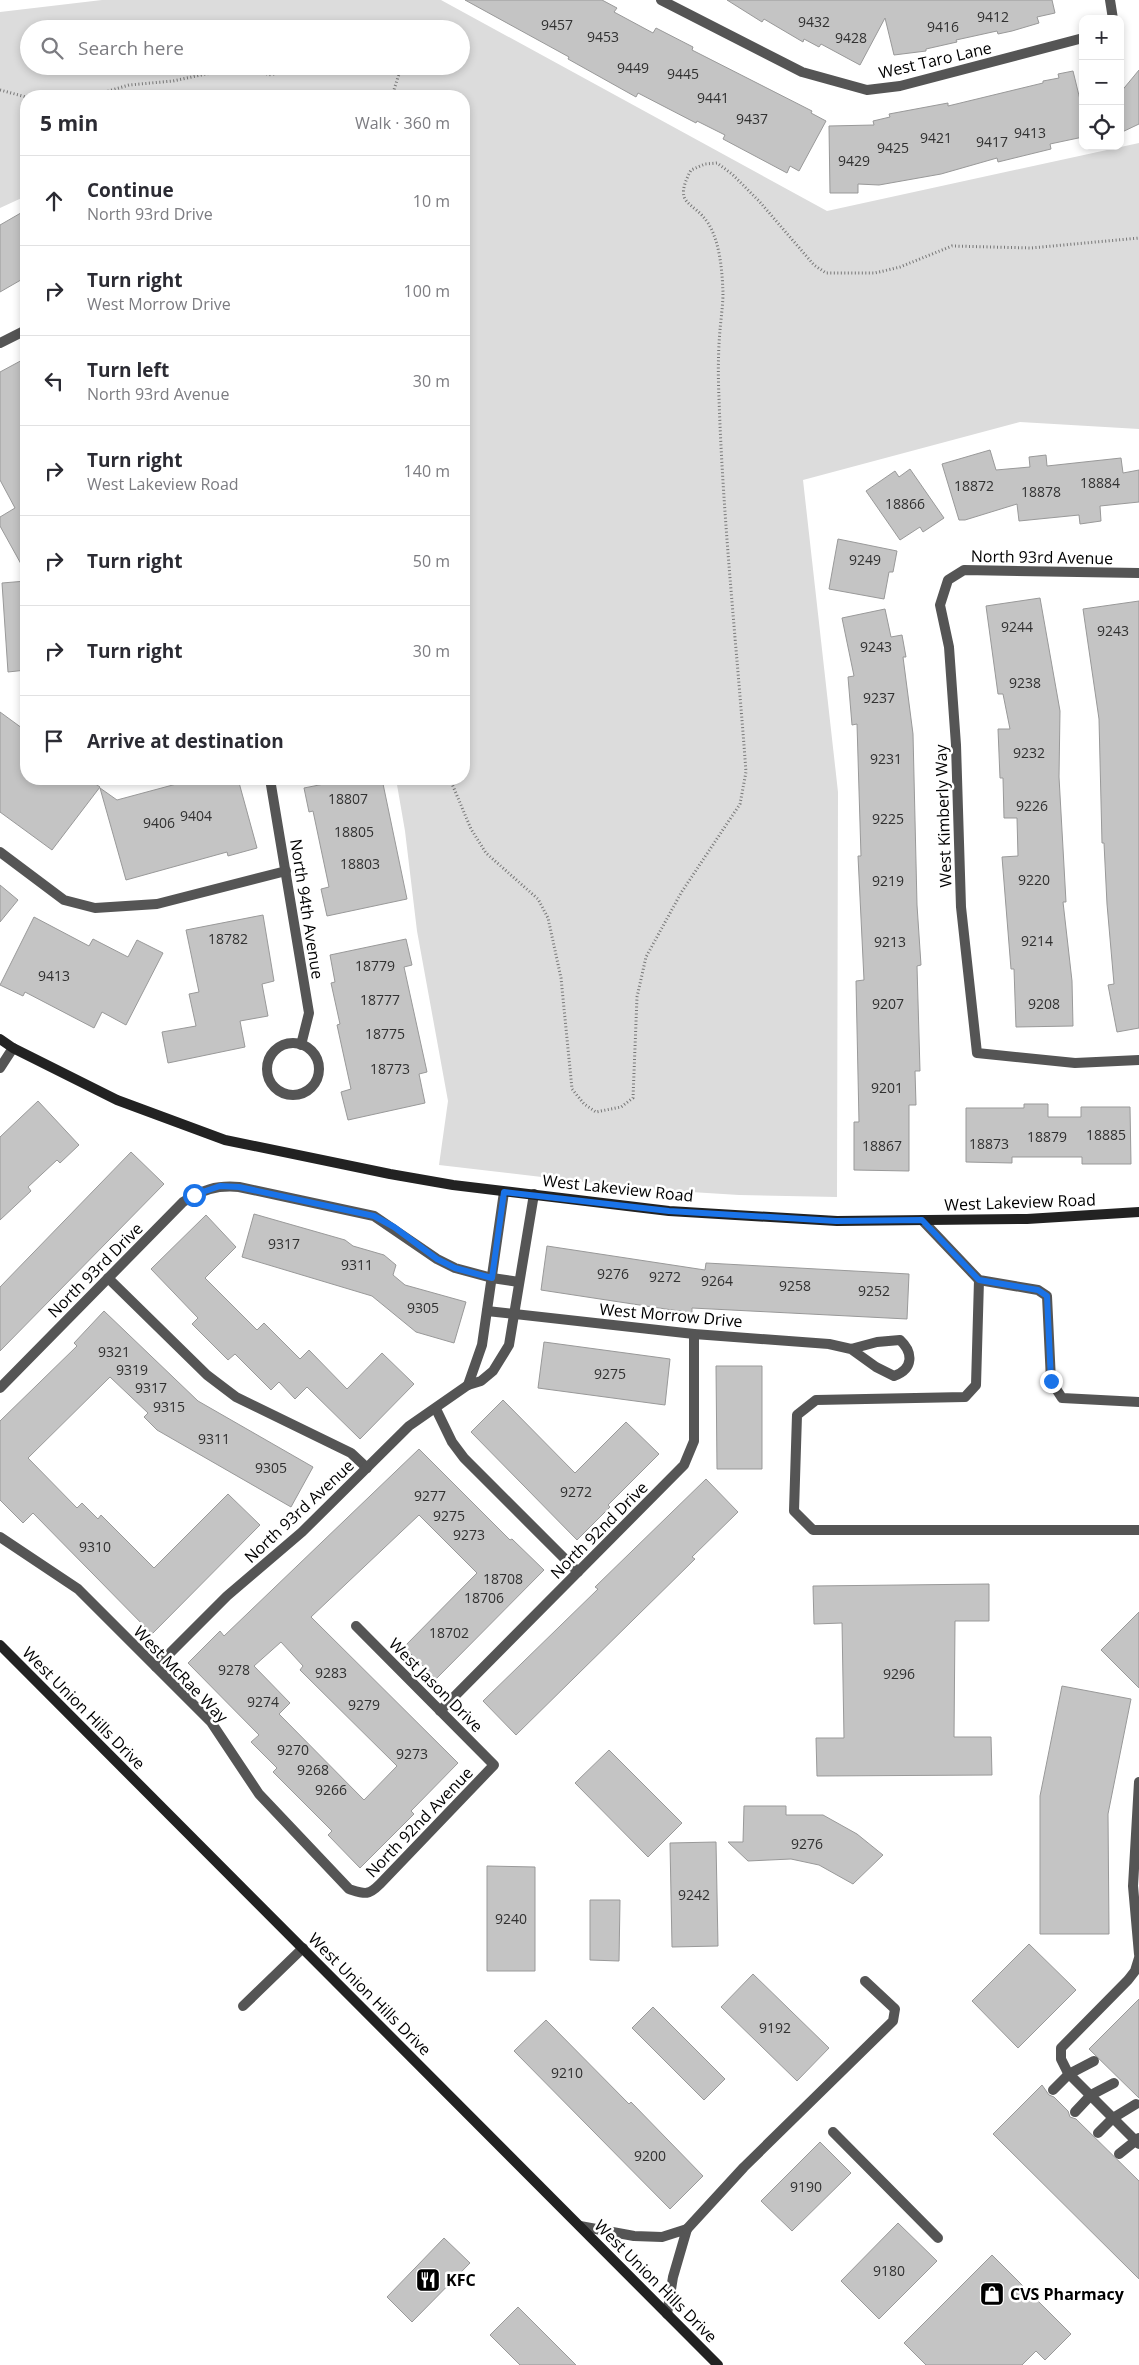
<!DOCTYPE html>
<meta charset="utf-8">
<style>
:root{--surface:#fff;--page:#f2f2f3;--text:#2b2b33;--muted:#7c7c81;--line:#e1e1e2}
body{margin:0;font-family:"Open Sans",sans-serif;background:var(--page);color:var(--text)}
.controls{position:absolute;right:15px;top:15px;display:grid;overflow:hidden;border-radius:10px;box-shadow:0 2px 8px #0003}
.controls button{width:45px;height:45px;display:grid;place-items:center;padding:0;border:0;border-bottom:1px solid var(--line);background:var(--surface);color:var(--text);font:25px sans-serif}
.stop{position:absolute;width:15px;height:15px;margin:-11px;border:4px solid #1a73e8;border-radius:50%;background:#fff}
.stop.end{background:#1a73e8;border-color:#fff;box-shadow:0 1px 5px #0008}
.list{margin:0;padding:0;list-style:none}
h2{display:flex;justify-content:space-between;align-items:center;height:65px;margin:0;padding:0 20px;font-size:21px}
h2 small{font-size:16px;font-weight:400;color:var(--muted)}
.list li{display:grid;grid-template-columns:32px 1fr auto;gap:15px;align-items:center;box-sizing:border-box;height:90px;padding:0 20px;border-top:1px solid var(--line)}
.list b{display:block;font-size:19px;white-space:nowrap}
.list p{margin:0;font-size:16px;white-space:nowrap;color:var(--muted)}
.list em{font-size:16px;font-style:normal;color:var(--muted)}
.icon{flex:none;width:28px;height:28px;fill:none;stroke:currentColor;stroke-width:2;stroke-linecap:round;stroke-linejoin:round}
.map{position:relative;flex:none;width:1139px;height:2365px;overflow:hidden}
.search{position:absolute;background:var(--surface);box-shadow:0 2px 8px #0003;left:20px;top:20px;width:450px;height:55px;display:flex;align-items:center;gap:12px;box-sizing:border-box;padding:0 18px;border-radius:28px;color:var(--muted);font-size:19px}
.panel{position:absolute;background:var(--surface);box-shadow:0 2px 8px #0003;left:20px;top:90px;width:450px;height:695px;border-radius:20px}
.map>svg:first-child{display:block}
.green{fill:#dcdcdc;fill-rule:evenodd}
.building{fill:#c4c4c4;stroke:#999;fill-rule:evenodd}
.lines{fill:none;stroke-linecap:round;stroke-linejoin:round}
.path{stroke:#777;stroke-width:3;stroke-dasharray:1 2.5;stroke-linecap:butt}
.lane{stroke:#555;stroke-width:10}
.street{stroke:#555;stroke-width:10}
.secondary{stroke:#222;stroke-width:10}
.route{stroke:#1a73e8;stroke-width:6}
.labels{text-anchor:middle;stroke-width:5;stroke-linejoin:round;paint-order:stroke}
.number-label{font-size:14px;fill:#313131}
.street-label{font-size:16px;fill:#000;stroke:#fff}
.poi-label{font-size:16px;font-weight:bold;fill:#000;stroke:#fff;text-anchor:start}
</style>
<div class="map">
<svg width="1139" height="2365" viewBox="0 0 1139 2365">
<rect width="100%" height="100%" fill="#fff"/>
<path class="green" d="M102 0H441L827 211 1139 143V429L1020 422 803 480 838 792 837 1197 739 1195 643 1189 439 1165 448 1101 417 931 405 831 396 779H464V96H26V196L0 208V12ZM29 29H461V66H29Z"/>
<g class="building">
<polygon points="465,0 602,0 617,8 614,12 653,33 656,28 693,47 692,50 812,111 811,113 826,121 799,171 790,166 787,173 723,139 725,135 697,121 696,123 638,93 636,97 568,59 569,57"/>
<polygon points="727,0 1052,0 1055,13 1037,17 1039,23 1012,31 998,34 997,31 956,40 957,42 926,49 926,51 894,55 885,18 860,65 821,44 819,47 804,39 803,42 764,19 762,22"/>
<polygon points="1139,70 1139,124 1120,133 1120,93"/>
<polygon points="1073,71 1083,112 1083,137 1050,144 1051,149 998,162 997,158 941,174 879,185 858,184 858,193 830,193 829,126 874,125 873,121 890,117 889,114 948,103 948,106 1043,83 1043,81 1059,78 1058,74"/>
<polygon points="26,210 26,277 0,292 0,225"/>
<polygon points="26,358 26,573 0,526 0,517 15,508 0,480 0,372"/>
<polygon points="990,450 996,470 1030,467 1029,457 1046,455 1047,466 1121,458 1123,473 1139,470 1139,502 1100,506 1101,521 1080,524 1079,515 1019,521 1017,504 965,520 959,520 942,464"/>
<polygon points="910,469 944,518 923,532 920,527 900,540 866,491 895,471 899,477"/>
<polygon points="838,539 897,551 893,572 889,572 884,599 829,589"/>
<polygon points="26,581 26,670 8,672 2,583"/>
<polygon points="1040,598 1060,711 1059,777 1066,902 1063,902 1072,981 1073,1026 1016,1027 1014,969 1011,969 1002,857 1018,856 1017,818 1004,818 1003,778 1000,778 998,729 1010,729 1003,694 998,694 986,606"/>
<polygon points="1139,601 1139,1028 1117,1032 1108,985 1114,984 1107,904 1104,843 1102,843 1099,719 1083,609"/>
<polygon points="885,609 891,637 902,635 906,657 903,657 913,734 917,905 921,965 917,966 920,1071 915,1071 916,1105 909,1105 909,1171 854,1170 854,1122 859,1122 856,981 864,980 858,856 861,856 857,724 852,725 848,677 854,676 842,618"/>
<polygon points="0,712 26,731 26,779 88,779 100,787 52,850 0,812"/>
<polygon points="195,779 238,779 257,848 228,856 227,852 126,880 100,788 117,800"/>
<polygon points="349,779 382,779 407,899 327,916 321,889 329,887 313,811 309,812 304,788"/>
<polygon points="0,885 18,900 0,922"/>
<polygon points="263,915 274,981 262,984 268,1016 240,1021 245,1047 168,1063 162,1032 196,1026 189,994 199,992 186,930"/>
<polygon points="34,917 89,946 93,939 128,957 137,940 163,953 126,1025 102,1012 94,1028 25,992 23,996 0,985"/>
<polygon points="406,939 412,965 404,967 427,1072 419,1074 425,1103 348,1120 341,1092 351,1089 337,1025 340,1024 331,983 335,982 330,955"/>
<polygon points="38,1101 79,1145 60,1163 57,1160 28,1187 31,1191 0,1220 0,1137"/>
<polygon points="1024,1104 1048,1104 1048,1117 1081,1117 1081,1107 1130,1107 1131,1164 1082,1164 1082,1157 1012,1157 1012,1163 966,1162 966,1108 1024,1108"/>
<polygon points="131,1152 164,1184 0,1351 0,1287"/>
<polygon points="254,1214 345,1240 353,1246 384,1255 396,1265 393,1275 405,1285 466,1302 454,1343 416,1332 372,1296 242,1257"/>
<polygon points="206,1215 236,1247 205,1278 257,1330 264,1323 300,1359 309,1350 347,1389 382,1353 414,1384 360,1439 307,1387 295,1399 279,1382 271,1390 235,1354 228,1360 192,1324 198,1318 151,1269"/>
<polygon points="547,1246 705,1270 706,1263 909,1274 907,1319 692,1308 692,1313 541,1290"/>
<polygon points="104,1311 198,1401 313,1467 291,1507 157,1430 144,1417 148,1413 110,1377 28,1458 77,1508 82,1503 98,1519 101,1515 154,1568 228,1494 260,1525 152,1634 33,1513 23,1523 0,1500 0,1421 77,1346 74,1343"/>
<polygon points="544,1342 670,1359 665,1405 538,1388"/>
<polygon points="716,1366 762,1366 762,1469 717,1469"/>
<polygon points="503,1400 575,1473 626,1422 659,1454 608,1505 610,1507 577,1540 471,1432"/>
<path d="M419 1449 510 1540 512 1539 544 1570 436 1679 404 1647 477 1573 419 1515 311 1617 458 1763 411 1811 414 1814 360 1868 328 1835 332 1831 273 1772 277 1768 251 1742 259 1735 188 1663 220 1631 224 1636ZM281 1642 303 1666 300 1670 397 1766 364 1800 279 1714 290 1703 254 1666Z"/>
<polygon points="706,1479 738,1512 692,1557 695,1559 516,1735 483,1701 598,1589 595,1587"/>
<polygon points="989,1584 989,1621 955,1621 954,1737 991,1737 992,1775 817,1776 816,1738 844,1738 842,1623 814,1624 813,1586"/>
<polygon points="1139,1612 1139,1688 1101,1650"/>
<polygon points="1062,1686 1131,1699 1108,1814 1109,1934 1040,1934 1040,1796"/>
<polygon points="609,1750 682,1823 648,1857 575,1783"/>
<polygon points="744,1806 786,1806 786,1815 823,1815 857,1834 883,1855 853,1884 819,1865 791,1859 748,1861 728,1842 743,1842"/>
<polygon points="716,1842 718,1946 672,1947 670,1843"/>
<polygon points="487,1866 535,1867 535,1971 487,1971"/>
<polygon points="590,1900 620,1900 619,1961 590,1960"/>
<polygon points="1029,1944 1076,1990 1018,2048 972,2001"/>
<polygon points="753,1974 829,2048 797,2081 721,2007"/>
<polygon points="1139,1999 1139,2098 1089,2049"/>
<polygon points="653,2007 725,2079 704,2100 632,2028"/>
<polygon points="546,2020 629,2104 631,2102 703,2176 670,2209 514,2051"/>
<polygon points="1042,2085 1049,2095 1054,2097 1068,2111 1070,2117 1076,2119 1139,2181 1139,2279 993,2134"/>
<polygon points="820,2142 851,2173 792,2231 761,2201"/>
<polygon points="898,2223 937,2261 879,2319 841,2281"/>
<polygon points="444,2238 470,2263 412,2322 387,2297"/>
<polygon points="992,2255 1071,2334 1045,2360 1036,2351 1022,2365 926,2365 904,2343"/>
<polygon points="518,2307 576,2365 520,2365 490,2335"/>
</g>
<g class="lines">
<g class="path">
<polyline points="0,90 26,97"/>
<polyline points="91,96 129,85 173,81 220,71 251,70 271,75 302,66"/>
<polyline points="392,96 400,71 398,66"/>
<path d="M450 779 471 829 486 853 538 899 548 918 561 978 572 1089 584 1104 596 1112 621 1107 633 1098 637 997 646 957 681 893 740 804 746 772C737 648 723 523 719 398 718 376 718 353 720 330 721 318 723 305 723 292 722 270 720 242 708 223 693 200 672 206 691 170L705 164 717 163 732 174 759 201 814 265 826 273H875L900 267 952 246 1031 248 1139 238"/>
</g>
<g class="lane">
<polyline points="922,1220 979,1280 1038,1290 1047,1296 1051,1381 1062,1398 1139,1402"/>
<polyline points="979,1280 976,1385 965,1397 816,1400 797,1415 794,1511 813,1530 1139,1530"/>
<polyline points="1053,2090 1069,2074 1094,2061"/>
<polyline points="1075,2112 1091,2095 1114,2083"/>
<polyline points="833,2132 938,2238"/>
<polyline points="1098,2133 1113,2118 1136,2104"/>
<polyline points="1119,2154 1139,2138"/>
<polyline points="580,2226 634,2236 662,2237 687,2229 673,2277 667,2314"/>
<polyline points="687,2229 744,2167 893,2021 895,2009 865,1981"/>
</g>
<g class="street">
<polyline points="661,0 802,72 867,90 900,86 1083,38"/>
<polyline points="1110,0 1113,19"/>
<polyline points="0,343 26,330"/>
<polyline points="1139,573 964,570 948,580 940,605 949,647 956,745 961,907 977,1053 1075,1063 1139,1060"/>
<polyline points="270,779 309,1013 301,1045"/>
<polyline points="0,852 64,900 95,908 157,904 286,871"/>
<circle cx="293" cy="1069" r="26"/>
<polyline points="0,1068 13,1048"/>
<polyline points="108,1278 207,1375 236,1397 351,1453 367,1468"/>
<path d="M487 1311 694 1334 829 1344 851 1349 876 1367 894 1376C914 1369 913 1352 900 1340L877 1342 851 1349"/>
<polyline points="468,1385 482,1345 504,1192"/>
<path d="M0 1388 183 1202C202 1190 216 1185 239 1187L374 1216 437 1259 455 1268 492 1278 519 1282"/>
<polyline points="436,1409 452,1442 464,1458 578,1572"/>
<path d="M0 1537 78 1589 211 1722 259 1794 349 1889C365 1894 368 1896 380 1884L494 1765 356 1626"/>
<polyline points="156,1667 227,1596 302,1532 409,1426 468,1385 481,1381 493,1371 509,1345 534,1194"/>
<polyline points="440,1711 684,1465 694,1441 694,1334"/>
<polyline points="1139,1782 1133,1886 1139,1954"/>
<polyline points="1139,1958 1135,1971 1128,1980 1061,2048 1061,2059 1068,2073 1139,2144"/>
<polyline points="243,2006 303,1948"/>
</g>
<g class="secondary">
<polyline points="0,1039 13,1048 117,1100 225,1140 390,1174 453,1185 669,1211 837,1221 1027,1219 1139,1212"/>
<polyline points="0,1645 718,2365"/>
</g>
</g>
<g class="lines">
<polyline class="route" points="194,1195 220,1186 239,1187 374,1216 394,1227 437,1259 455,1268 492,1278 504,1192 669,1211 836,1221 922,1220 979,1280 1038,1290 1047,1296 1051,1381"/>
</g>
<defs>
<symbol id="restaurant-square" viewBox="-11 -11 22 22"><rect x="-9" y="-9" width="18" height="18" rx="4" fill="#000" stroke="#fff"/><path d="M-5-6h1v4h1v-4h1v4h1v-4h1v5L-1.5 .5V6h-2V.5L-5-1ZM5-6V6H3V1.5H1.5Q1.5-4 5-6Z" fill="#fff"/></symbol>
<symbol id="shop-square" viewBox="-11 -11 22 22"><rect x="-9" y="-9" width="18" height="18" rx="4" fill="#000" stroke="#fff"/><path d="M-5-2.5h2.3a2.7 3.5 0 0 1 5.4 0H5L5.5 6h-11ZM-1.5-2.5h3a1.5 2.3 0 0 0-3 0Z" fill="#fff"/></symbol>
</defs>
<g fill-rule="evenodd">
<use href="#restaurant-square" x="414" y="2266" width="28" height="28"/>
<use href="#shop-square" x="978" y="2280" width="28" height="28"/>
</g>
<g class="labels">
<g class="number-label">
<text x="993" y="22">9412</text>
<text x="814" y="27">9432</text>
<text x="557" y="30">9457</text>
<text x="943" y="32">9416</text>
<text x="603" y="42">9453</text>
<text x="851" y="43">9428</text>
<text x="633" y="73">9449</text>
<text x="683" y="79">9445</text>
<text x="713" y="103">9441</text>
<text x="752" y="124">9437</text>
<text x="1030" y="138">9413</text>
<text x="936" y="143">9421</text>
<text x="992" y="147">9417</text>
<text x="893" y="153">9425</text>
<text x="854" y="166">9429</text>
<text x="1100" y="488">18884</text>
<text x="974" y="491">18872</text>
<text x="1041" y="497">18878</text>
<text x="905" y="509">18866</text>
<text x="865" y="565">9249</text>
<text x="1017" y="632">9244</text>
<text x="1113" y="636">9243</text>
<text x="876" y="652">9243</text>
<text x="1025" y="688">9238</text>
<text x="879" y="703">9237</text>
<text x="1029" y="758">9232</text>
<text x="886" y="764">9231</text>
<text x="348" y="804">18807</text>
<text x="1032" y="811">9226</text>
<text x="196" y="821">9404</text>
<text x="888" y="824">9225</text>
<text x="159" y="828">9406</text>
<text x="354" y="837">18805</text>
<text x="360" y="869">18803</text>
<text x="1034" y="885">9220</text>
<text x="888" y="886">9219</text>
<text x="228" y="944">18782</text>
<text x="1037" y="946">9214</text>
<text x="890" y="947">9213</text>
<text x="375" y="971">18779</text>
<text x="54" y="981">9413</text>
<text x="380" y="1005">18777</text>
<text x="888" y="1009">9207</text>
<text x="1044" y="1009">9208</text>
<text x="385" y="1039">18775</text>
<text x="390" y="1074">18773</text>
<text x="887" y="1093">9201</text>
<text x="1106" y="1140">18885</text>
<text x="1047" y="1142">18879</text>
<text x="989" y="1149">18873</text>
<text x="882" y="1151">18867</text>
<text x="284" y="1249">9317</text>
<text x="357" y="1270">9311</text>
<text x="613" y="1279">9276</text>
<text x="665" y="1282">9272</text>
<text x="717" y="1286">9264</text>
<text x="795" y="1291">9258</text>
<text x="874" y="1296">9252</text>
<text x="423" y="1313">9305</text>
<text x="114" y="1357">9321</text>
<text x="132" y="1375">9319</text>
<text x="610" y="1379">9275</text>
<text x="151" y="1393">9317</text>
<text x="169" y="1412">9315</text>
<text x="214" y="1444">9311</text>
<text x="271" y="1473">9305</text>
<text x="576" y="1497">9272</text>
<text x="430" y="1501">9277</text>
<text x="449" y="1521">9275</text>
<text x="469" y="1540">9273</text>
<text x="95" y="1552">9310</text>
<text x="503" y="1584">18708</text>
<text x="484" y="1603">18706</text>
<text x="449" y="1638">18702</text>
<text x="234" y="1675">9278</text>
<text x="331" y="1678">9283</text>
<text x="899" y="1679">9296</text>
<text x="263" y="1707">9274</text>
<text x="364" y="1710">9279</text>
<text x="293" y="1755">9270</text>
<text x="412" y="1759">9273</text>
<text x="313" y="1775">9268</text>
<text x="331" y="1795">9266</text>
<text x="807" y="1849">9276</text>
<text x="694" y="1900">9242</text>
<text x="511" y="1924">9240</text>
<text x="775" y="2033">9192</text>
<text x="567" y="2078">9210</text>
<text x="650" y="2161">9200</text>
<text x="806" y="2192">9190</text>
<text x="889" y="2276">9180</text>
</g>
<g class="street-label">
<text transform="translate(935 60) rotate(-13)" y="6">West Taro Lane</text>
<text transform="translate(1042 557) rotate(1)" y="6">North 93rd Avenue</text>
<text transform="translate(943 816) rotate(-92)" y="6">West Kimberly Way</text>
<text transform="translate(307 909) rotate(81)" y="6">North 94th Avenue</text>
<text transform="translate(618 1188) rotate(6)" y="6">West Lakeview Road</text>
<text transform="translate(1020 1202) rotate(-2)" y="6">West Lakeview Road</text>
<text transform="translate(95 1270) rotate(-45)" y="6">North 93rd Drive</text>
<text transform="translate(671 1315) rotate(5)" y="6">West Morrow Drive</text>
<text transform="translate(299 1511) rotate(-43)" y="6">North 93rd Avenue</text>
<text transform="translate(599 1530) rotate(-45)" y="6">North 92nd Drive</text>
<text transform="translate(181 1674) rotate(46)" y="6">West McRae Way</text>
<text transform="translate(436 1685) rotate(45)" y="6">West Jason Drive</text>
<text transform="translate(84 1708) rotate(45)" y="6">West Union Hills Drive</text>
<text transform="translate(419 1822) rotate(-46)" y="6">North 92nd Avenue</text>
<text transform="translate(370 1994) rotate(45)" y="6">West Union Hills Drive</text>
<text transform="translate(656 2281) rotate(45)" y="6">West Union Hills Drive</text>
</g>
<g class="poi-label">
<text x="446" y="2286">KFC</text>
<text x="1010" y="2300">CVS Pharmacy</text>
</g>
</g>
</svg>
<div class="controls">
<button>+</button>
<button>−</button>
<button><svg class="icon" aria-label="locate" viewBox="0 0 24 24"><circle cx="12" cy="12" r="6"/><path d="M12 2v4M12 18v4M2 12h4M18 12h4"/></svg></button>
</div>
<div class="stop" style="left:194px;top:1195px"></div>
<div class="stop end" style="left:1051px;top:1381px"></div>
<div class="search"><svg class="icon" aria-label="search" viewBox="0 0 24 24"><circle cx="10" cy="10" r="6"/><path d="M15 15l6 6"/></svg>Search here</div>
<section class="panel">
<h2>5 min<small>Walk · 360 m</small></h2>
<ul class="list">
<li><svg class="icon" aria-label="ahead" viewBox="0 0 24 24"><path d="M12 20V5M6 11l6-6 6 6"/></svg><div><b>Continue</b><p>North 93rd Drive</p></div><em>10 m</em></li>
<li><svg class="icon" aria-label="right" viewBox="0 0 24 24"><path d="M7 20v-9h11M14 6l5 5-5 5"/></svg><div><b>Turn right</b><p>West Morrow Drive</p></div><em>100 m</em></li>
<li><svg class="icon" aria-label="left" viewBox="0 0 24 24"><path d="M17 20v-9H6M10 6l-5 5 5 5"/></svg><div><b>Turn left</b><p>North 93rd Avenue</p></div><em>30 m</em></li>
<li><svg class="icon" aria-label="right" viewBox="0 0 24 24"><path d="M7 20v-9h11M14 6l5 5-5 5"/></svg><div><b>Turn right</b><p>West Lakeview Road</p></div><em>140 m</em></li>
<li><svg class="icon" aria-label="right" viewBox="0 0 24 24"><path d="M7 20v-9h11M14 6l5 5-5 5"/></svg><div><b>Turn right</b></div><em>50 m</em></li>
<li><svg class="icon" aria-label="right" viewBox="0 0 24 24"><path d="M7 20v-9h11M14 6l5 5-5 5"/></svg><div><b>Turn right</b></div><em>30 m</em></li>
<li><svg class="icon" aria-label="arrive" viewBox="0 0 24 24"><path d="M6 21V4h12l-3 4 3 4H6"/></svg><div><b>Arrive at destination</b></div></li>
</ul>
</section>
</div>
